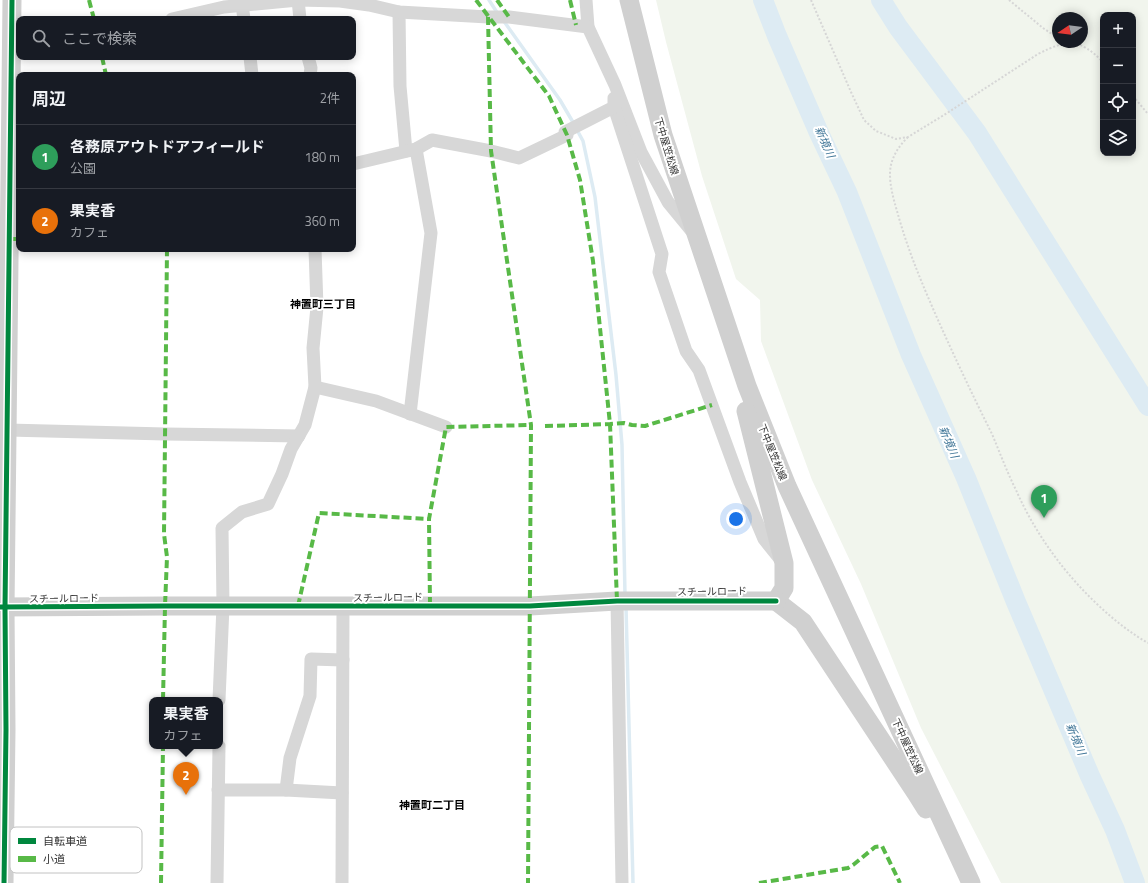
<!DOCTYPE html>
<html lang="ja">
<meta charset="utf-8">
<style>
:root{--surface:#171b24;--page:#20242c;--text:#f1f3f6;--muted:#9ea1a6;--line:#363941;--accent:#8c9099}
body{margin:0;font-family:"Titillium Web","Noto Sans JP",sans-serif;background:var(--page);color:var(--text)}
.controls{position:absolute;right:12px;top:12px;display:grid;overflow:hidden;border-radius:8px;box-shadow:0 2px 10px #0003}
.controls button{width:36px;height:36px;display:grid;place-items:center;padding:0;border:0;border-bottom:1px solid var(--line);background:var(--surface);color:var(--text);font:20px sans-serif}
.compass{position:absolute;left:1052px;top:12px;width:36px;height:36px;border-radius:50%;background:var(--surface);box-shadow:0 2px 10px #0003;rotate:257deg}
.you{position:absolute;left:736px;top:519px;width:14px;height:14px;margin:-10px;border:3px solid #fff;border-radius:50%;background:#1a73e8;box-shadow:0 0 0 6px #1a73e833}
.badge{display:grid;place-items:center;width:26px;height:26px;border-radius:50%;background:var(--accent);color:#fff;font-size:13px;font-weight:700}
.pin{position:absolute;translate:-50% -33px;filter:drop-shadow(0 1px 2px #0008)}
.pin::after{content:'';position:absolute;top:21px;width:14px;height:12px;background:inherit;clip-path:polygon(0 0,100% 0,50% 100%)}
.popup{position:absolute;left:149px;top:697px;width:74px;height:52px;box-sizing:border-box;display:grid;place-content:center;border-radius:8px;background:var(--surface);filter:drop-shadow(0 1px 3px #0005);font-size:13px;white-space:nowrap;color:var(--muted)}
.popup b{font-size:15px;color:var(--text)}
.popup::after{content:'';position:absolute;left:50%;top:100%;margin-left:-8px;border:8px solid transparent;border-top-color:var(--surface)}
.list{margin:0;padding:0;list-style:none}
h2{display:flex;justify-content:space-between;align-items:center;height:52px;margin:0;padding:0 16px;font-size:17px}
h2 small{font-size:13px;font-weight:400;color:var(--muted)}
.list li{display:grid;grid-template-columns:26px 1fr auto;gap:12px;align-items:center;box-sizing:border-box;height:64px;padding:0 16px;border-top:1px solid var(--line)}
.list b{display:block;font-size:15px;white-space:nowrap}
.list p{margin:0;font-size:13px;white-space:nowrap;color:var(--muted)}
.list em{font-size:13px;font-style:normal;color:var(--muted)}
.icon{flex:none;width:22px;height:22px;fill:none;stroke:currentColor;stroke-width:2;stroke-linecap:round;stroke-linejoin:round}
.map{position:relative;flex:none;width:1148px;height:883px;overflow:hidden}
.search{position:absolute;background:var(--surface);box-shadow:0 2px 10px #0003;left:16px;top:16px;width:340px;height:44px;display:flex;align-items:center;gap:10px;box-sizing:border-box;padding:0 14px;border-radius:8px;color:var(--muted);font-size:15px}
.panel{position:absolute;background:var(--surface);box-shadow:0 2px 10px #0003;left:16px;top:72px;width:340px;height:180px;border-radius:8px}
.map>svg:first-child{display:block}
.green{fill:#f1f5ed;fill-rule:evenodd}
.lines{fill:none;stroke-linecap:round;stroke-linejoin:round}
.stream{stroke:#ddebf3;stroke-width:3.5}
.river{stroke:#ddebf3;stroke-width:20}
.path{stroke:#d6d6d6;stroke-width:2;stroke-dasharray:2 2;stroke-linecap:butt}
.street{stroke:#d7d7d7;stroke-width:13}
.secondary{stroke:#d0d0d0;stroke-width:19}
.quiet{stroke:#58b947;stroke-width:4;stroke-dasharray:8 4;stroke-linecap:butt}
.cycleway-casing{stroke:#fff;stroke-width:8}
.cycleway{stroke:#00873e;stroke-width:5}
.labels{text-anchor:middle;stroke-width:4;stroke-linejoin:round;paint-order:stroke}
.street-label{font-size:10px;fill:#333;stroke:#fff}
.water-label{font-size:11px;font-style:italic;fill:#3f7597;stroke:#fff}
.neighbourhood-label{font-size:11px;font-weight:bold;fill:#000;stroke:#fff}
.key{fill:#fff;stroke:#c2c2c2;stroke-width:1}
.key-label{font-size:11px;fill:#333}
</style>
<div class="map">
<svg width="1148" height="883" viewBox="0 0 1148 883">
<rect width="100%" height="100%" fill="#fff"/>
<path class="green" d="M656 0H1148V883H1001L921 728 861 584 812 480 761 341 760 300 736 279 702 176 666 42ZM1103 15H1133V153H1103ZM1058 18H1082V42H1058Z"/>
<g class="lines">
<g class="stream">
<polyline points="489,0 498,14"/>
<polyline points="503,20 560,100 574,124"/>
<polyline points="577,130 583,141 595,197 616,375 622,445 625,595"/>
<polyline points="626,607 633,883"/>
</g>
<g class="river">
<polyline points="763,0 777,36 819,133 847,192 911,355 966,478 1016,602 1090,776 1115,830 1135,883"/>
<polyline points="881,0 898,27 977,133 1148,406"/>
</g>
<g class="path">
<path d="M811 0 851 92 864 120 876 131 896 139 908 137 944 115 1038 54C1068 39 1079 38 1103 62"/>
<polyline points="1009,0 1043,28 1058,38"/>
<polyline points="1133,96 1148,114"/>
<path d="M908 137C898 147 890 159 890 174 890 189 895 204 899 218 909 253 923 286 938 320 955 358 973 396 992 434 1000 453 1007 472 1016 490 1027 515 1042 540 1059 562 1081 591 1116 625 1148 643"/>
</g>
<g class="street">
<polyline points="298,0 300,19"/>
<polyline points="586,0 588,27 615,85 641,152 668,202 691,230"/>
<polyline points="242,5 244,19"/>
<polyline points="399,12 400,86 406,151"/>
<polyline points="172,19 224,7 298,0 340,1 369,5 399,12 488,17 509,17 588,27"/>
<polyline points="250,57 252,75"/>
<polyline points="308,57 311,68 310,75"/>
<polyline points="614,107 662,254 659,272 686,351 699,370 740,482 764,539 780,559"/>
<polyline points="565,132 614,107 614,98"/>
<polyline points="416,149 432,140 491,151 519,158 567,135"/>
<polyline points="353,164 416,149 431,233 410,414"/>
<polyline points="315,387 376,401 446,427"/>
<polyline points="8,430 165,434 299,436"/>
<polyline points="617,601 622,883"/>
<polyline points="219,700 223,606 222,528 242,512 268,504 282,474 291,449 305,425 315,387 313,348 317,307 315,249"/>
<polyline points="218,790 286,790 342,793"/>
<polyline points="286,790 290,758 310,696 311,659 343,660"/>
<polyline points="217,883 219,746"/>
<polyline points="342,883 343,606"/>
</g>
<g class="secondary">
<polyline points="629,0 663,135 747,386 787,486 971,883"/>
<polyline points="746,411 784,563 784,588 776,601"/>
<polyline points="776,601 803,622 916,793 926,809"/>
<polyline points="0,607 165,606 530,606 617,601 776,601"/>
<polyline points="4,883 6,730 5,608 12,0"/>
</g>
<g class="quiet">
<polyline points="89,0 94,19"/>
<polyline points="476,0 549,96 567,135 580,180 593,261 610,424 617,601"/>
<polyline points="497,0 509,17"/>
<polyline points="570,0 576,25"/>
<polyline points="488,17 491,151 531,425 528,883"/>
<polyline points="102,57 106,75"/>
<polyline points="10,239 19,239"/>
<polyline points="545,426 610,424 624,423 632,425 645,426 712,405"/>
<polyline points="430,605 429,519 446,427 531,425"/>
<polyline points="298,606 319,513 429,519"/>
<polyline points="163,700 165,606 167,557 164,534 167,249"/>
<polyline points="161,883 163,746"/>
<polyline points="759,883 848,868 853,865 875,847 882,846 900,883"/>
</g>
<defs>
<g id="cycleway">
<polyline points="0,607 165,606 530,606 617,601 776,601"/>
<polyline points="4,883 6,730 5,608 12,0"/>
</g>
</defs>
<use href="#cycleway" class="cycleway-casing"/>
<use href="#cycleway" class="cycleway"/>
</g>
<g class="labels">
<g class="street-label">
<text transform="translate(667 146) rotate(73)" y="4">下中屋笠松線</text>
<text transform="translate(773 452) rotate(68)" y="4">下中屋笠松線</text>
<text transform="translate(712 591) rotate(-1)" y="4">スチールロード</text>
<text transform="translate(388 597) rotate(-1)" y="4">スチールロード</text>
<text transform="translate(64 598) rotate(-1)" y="4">スチールロード</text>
<text transform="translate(908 746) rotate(65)" y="4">下中屋笠松線</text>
</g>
<g class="water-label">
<text transform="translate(825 142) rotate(66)" y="4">新境川</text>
<text transform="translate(949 442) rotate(67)" y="4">新境川</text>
<text transform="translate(1076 739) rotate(67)" y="4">新境川</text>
</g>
<g class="neighbourhood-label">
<text x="323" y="308">神置町三丁目</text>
<text x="432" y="809">神置町二丁目</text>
</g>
</g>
<rect x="10" y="827" width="132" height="46" rx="6" class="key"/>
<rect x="18" y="838" width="18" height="6" fill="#00873e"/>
<rect x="18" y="856" width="18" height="6" fill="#58b947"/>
<g class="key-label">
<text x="43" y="845">自転車道</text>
<text x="43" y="863">小道</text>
</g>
</svg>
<div class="controls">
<button>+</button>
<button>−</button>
<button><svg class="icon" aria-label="locate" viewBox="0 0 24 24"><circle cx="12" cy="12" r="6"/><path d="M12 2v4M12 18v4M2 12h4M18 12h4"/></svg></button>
<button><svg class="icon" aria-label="layers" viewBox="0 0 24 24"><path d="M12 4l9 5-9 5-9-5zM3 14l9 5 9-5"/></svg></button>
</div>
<svg class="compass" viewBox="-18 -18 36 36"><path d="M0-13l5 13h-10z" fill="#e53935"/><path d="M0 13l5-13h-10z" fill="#9ea1a6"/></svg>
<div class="you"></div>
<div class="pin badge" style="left:1044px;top:518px;background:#2e9e5b">1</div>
<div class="pin badge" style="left:186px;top:795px;background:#e8710a">2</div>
<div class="popup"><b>果実香</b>カフェ</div>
<div class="search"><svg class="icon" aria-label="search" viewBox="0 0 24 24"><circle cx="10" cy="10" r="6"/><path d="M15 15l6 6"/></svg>ここで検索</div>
<section class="panel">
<h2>周辺<small>2件</small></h2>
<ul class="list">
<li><span class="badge" style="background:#2e9e5b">1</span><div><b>各務原アウトドアフィールド</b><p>公園</p></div><em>180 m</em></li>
<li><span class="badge" style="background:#e8710a">2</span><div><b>果実香</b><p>カフェ</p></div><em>360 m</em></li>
</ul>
</section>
</div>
